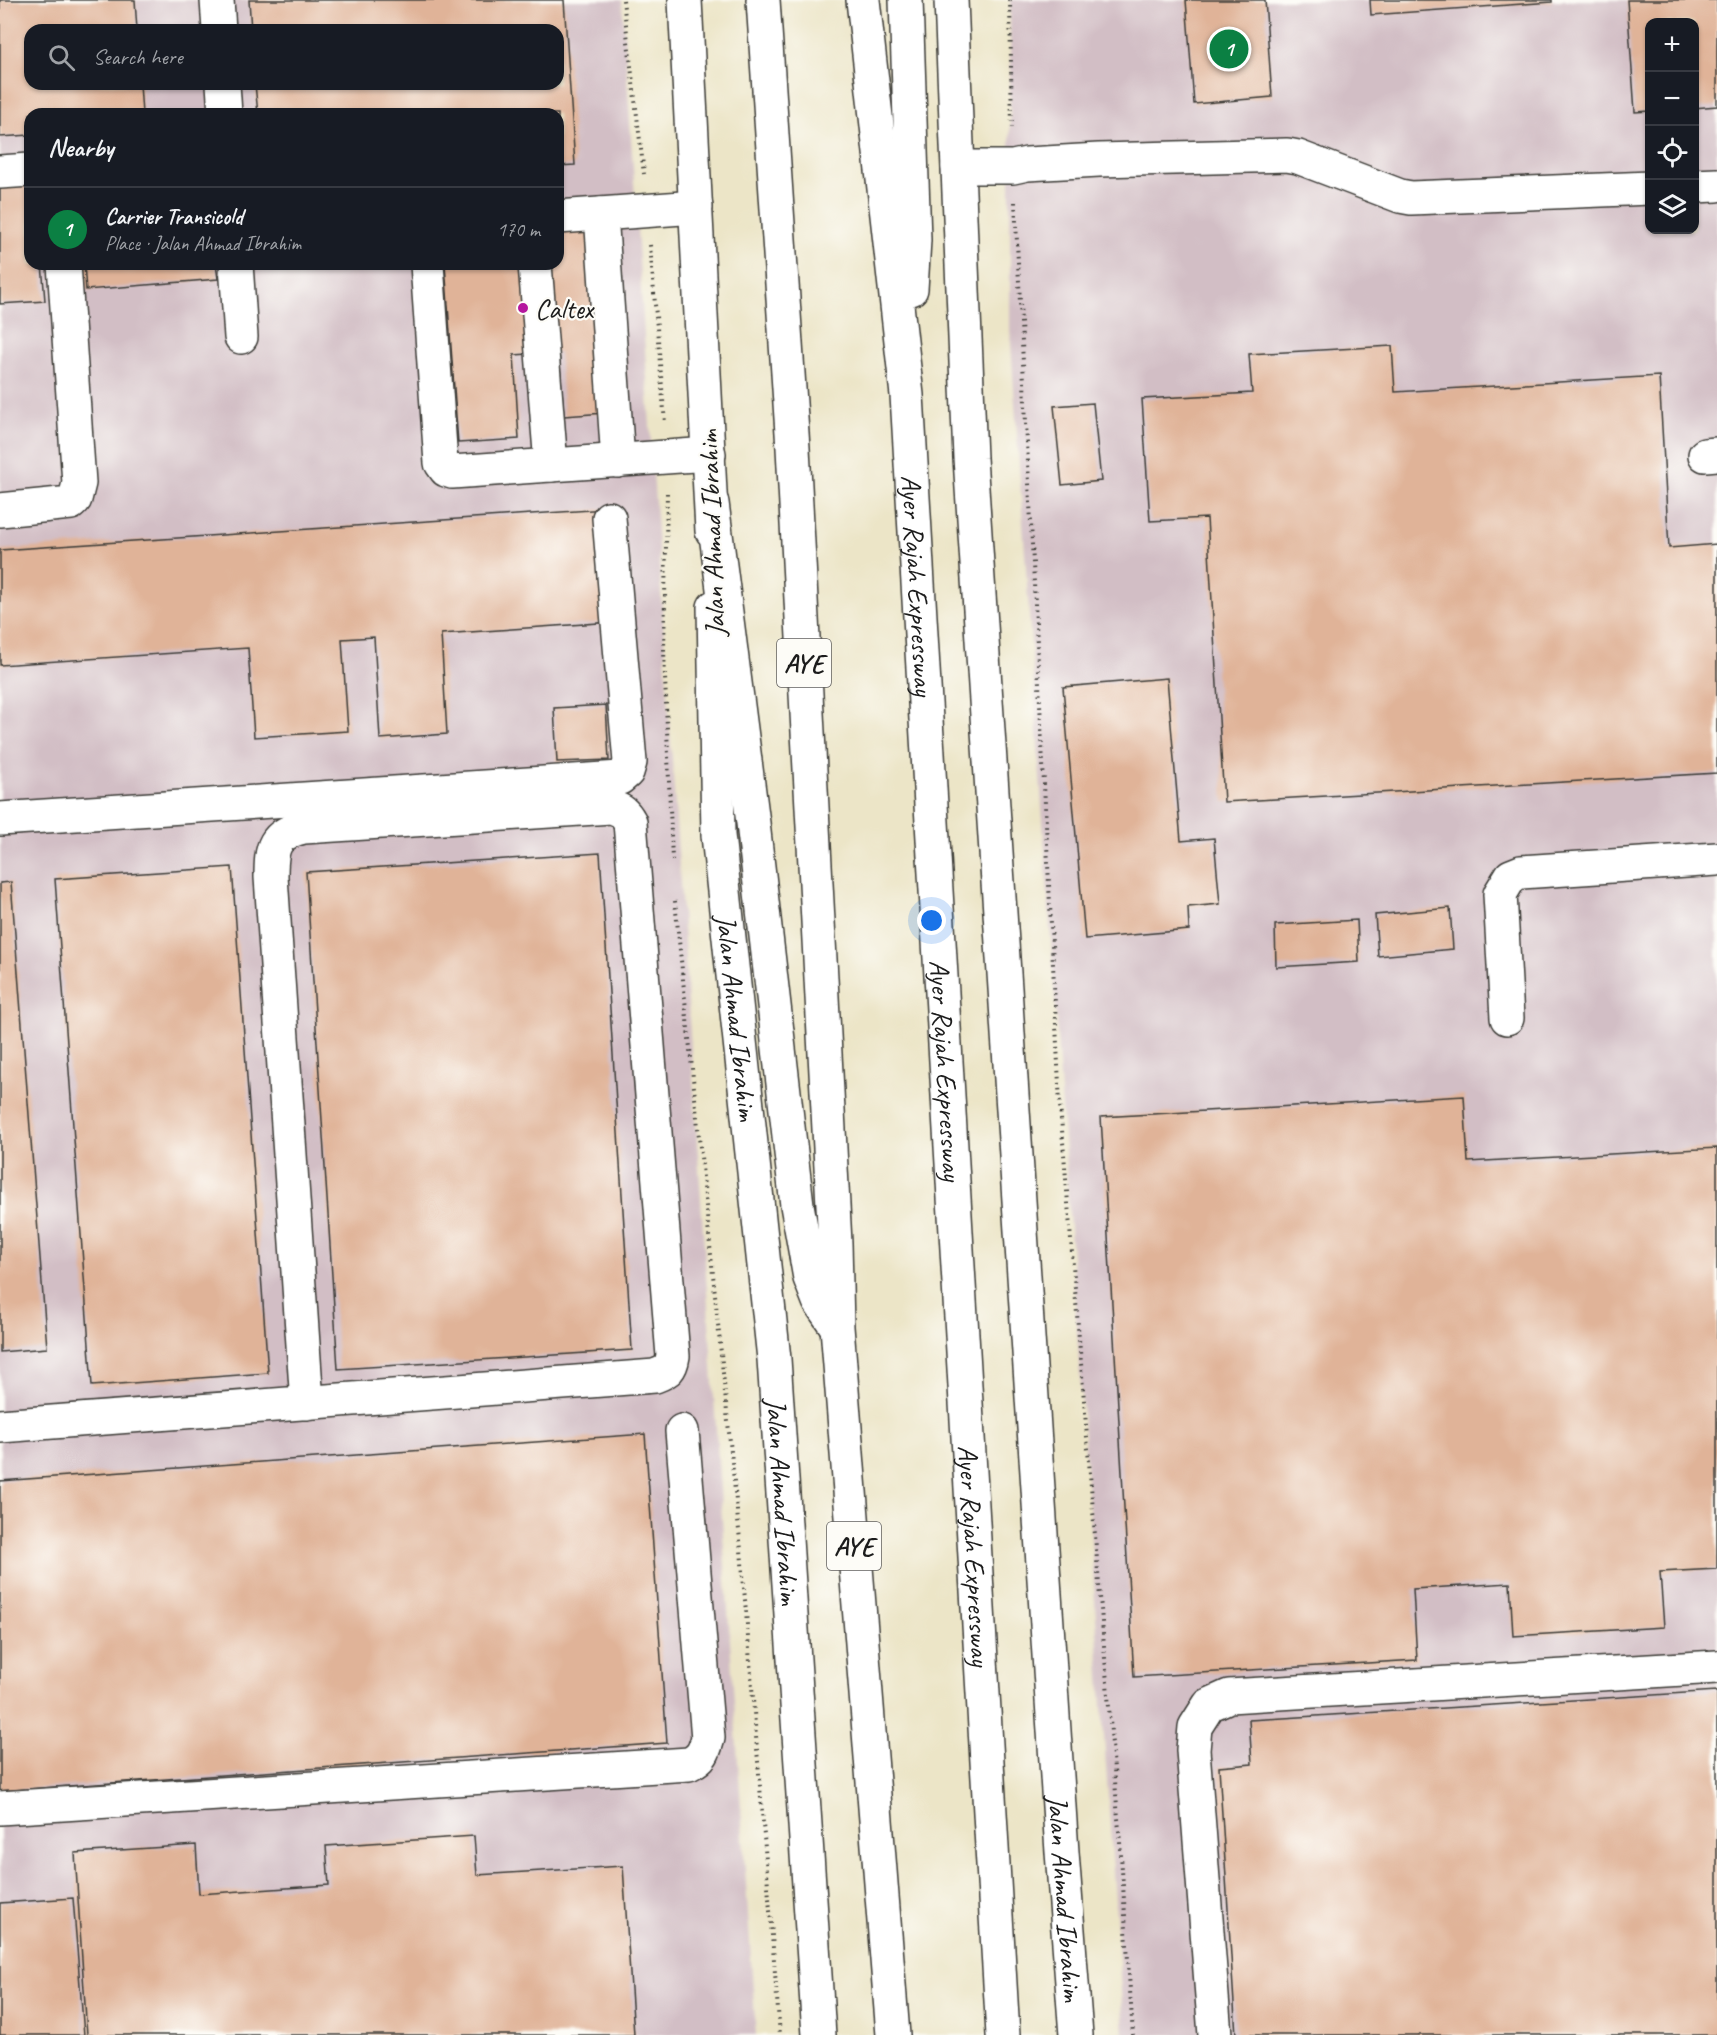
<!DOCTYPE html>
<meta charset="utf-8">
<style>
:root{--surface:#171b24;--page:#20242c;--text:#f1f3f6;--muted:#9ea1a6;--line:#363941;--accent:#0b8043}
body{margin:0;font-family:Caveat,sans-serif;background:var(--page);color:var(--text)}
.controls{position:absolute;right:18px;top:18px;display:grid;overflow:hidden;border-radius:12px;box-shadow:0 2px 4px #0004}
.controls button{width:54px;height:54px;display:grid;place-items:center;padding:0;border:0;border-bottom:2px solid var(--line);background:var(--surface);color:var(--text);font:30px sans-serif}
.you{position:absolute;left:932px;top:921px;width:21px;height:21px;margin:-15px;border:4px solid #fff;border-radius:50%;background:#1a73e8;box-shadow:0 0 0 9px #1a73e833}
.badge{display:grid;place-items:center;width:39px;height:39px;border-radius:50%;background:var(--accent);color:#fff;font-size:20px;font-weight:700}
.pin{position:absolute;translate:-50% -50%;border:3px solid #fff;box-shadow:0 2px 6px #0006}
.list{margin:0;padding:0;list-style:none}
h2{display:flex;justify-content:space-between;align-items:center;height:78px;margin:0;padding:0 24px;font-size:26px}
h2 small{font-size:20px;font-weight:400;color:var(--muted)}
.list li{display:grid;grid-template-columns:39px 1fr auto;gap:18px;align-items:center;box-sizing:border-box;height:84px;padding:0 24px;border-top:2px solid var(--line)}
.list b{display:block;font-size:22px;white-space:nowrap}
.list p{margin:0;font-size:20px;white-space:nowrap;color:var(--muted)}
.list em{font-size:20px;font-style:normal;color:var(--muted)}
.icon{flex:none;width:33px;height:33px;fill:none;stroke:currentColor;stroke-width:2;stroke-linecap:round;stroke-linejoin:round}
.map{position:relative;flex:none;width:1717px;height:2035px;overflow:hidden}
.search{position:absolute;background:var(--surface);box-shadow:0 2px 4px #0004;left:24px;top:24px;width:540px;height:66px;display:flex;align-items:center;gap:15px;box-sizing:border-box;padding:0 21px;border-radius:18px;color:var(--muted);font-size:22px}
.panel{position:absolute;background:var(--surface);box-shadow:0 2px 4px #0004;left:24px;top:108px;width:540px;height:162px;border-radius:18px}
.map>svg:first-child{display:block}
.industrial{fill:#d2bec5;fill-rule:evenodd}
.building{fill:#e0b398}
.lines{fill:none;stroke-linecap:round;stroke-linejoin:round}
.minor-casing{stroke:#3b3a36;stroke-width:36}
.major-casing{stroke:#3b3a36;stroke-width:36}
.highway-casing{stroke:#3b3a36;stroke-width:36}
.path{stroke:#3b3a36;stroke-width:4;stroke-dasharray:1.5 4.5;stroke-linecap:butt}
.minor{stroke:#fff;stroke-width:33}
.major{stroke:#fff;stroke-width:33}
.highway{stroke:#fff;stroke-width:33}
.poi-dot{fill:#b5179e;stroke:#fdfcf7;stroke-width:2}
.labels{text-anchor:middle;stroke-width:4.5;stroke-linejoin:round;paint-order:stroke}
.shield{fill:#fdfcf7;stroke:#605f5e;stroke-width:1.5}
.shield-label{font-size:27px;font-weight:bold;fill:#1c1c1c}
.poi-label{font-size:28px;fill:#1c1c1c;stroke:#fdfcf7;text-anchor:start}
.street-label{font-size:28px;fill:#1c1c1c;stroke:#fdfcf7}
</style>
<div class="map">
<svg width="1717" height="2035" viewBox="0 0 1717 2035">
<rect width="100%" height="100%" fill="#fdfcf7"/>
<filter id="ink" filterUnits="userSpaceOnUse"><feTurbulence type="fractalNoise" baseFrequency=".0167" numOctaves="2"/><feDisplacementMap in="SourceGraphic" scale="12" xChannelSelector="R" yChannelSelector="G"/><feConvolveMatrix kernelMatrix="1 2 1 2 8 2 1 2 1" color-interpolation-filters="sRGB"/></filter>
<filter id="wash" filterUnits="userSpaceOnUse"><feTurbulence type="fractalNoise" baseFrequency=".008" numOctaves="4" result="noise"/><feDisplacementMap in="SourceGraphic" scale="24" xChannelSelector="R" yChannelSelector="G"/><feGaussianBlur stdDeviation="1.35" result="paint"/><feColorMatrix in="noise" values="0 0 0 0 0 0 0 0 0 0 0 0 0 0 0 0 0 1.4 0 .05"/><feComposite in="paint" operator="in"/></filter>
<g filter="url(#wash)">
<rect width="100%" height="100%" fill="#ece5c7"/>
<g class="industrial">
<path d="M0 0H622L756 2035H0ZM30 30H558V84H30ZM30 114H558V264H30Z"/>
<path d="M1010 0H1717V2035H1124L1010 329ZM1650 22H1694V230H1650Z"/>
</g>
<g id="blocks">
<g class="building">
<polygon points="0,0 135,0 137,30 30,30 30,84 140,84 142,114 30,114 30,135 0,137"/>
<polygon points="249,0 564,0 575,165 558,166 558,114 258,114 255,84 558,84 558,30 251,30"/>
<polygon points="1186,0 1265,0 1272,97 1194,104"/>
<polygon points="1370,0 1552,0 1552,2 1371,15"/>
<polygon points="1627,0 1717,0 1717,106 1694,108 1694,22 1650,22 1650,111 1635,112"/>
<polygon points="30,181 30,264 42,264 45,301 0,304 0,183"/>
<polygon points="592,229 605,413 564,416 559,352 514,355 519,439 458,443 445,264 558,264 558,232"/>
<polygon points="84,264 216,264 218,279 86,290"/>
<polygon points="1392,346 1395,392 1659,376 1669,548 1717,544 1717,773 1224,802 1207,518 1150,521 1142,399 1252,393 1249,354"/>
<polygon points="1093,403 1101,481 1062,485 1054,406"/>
<polygon points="606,509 613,622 441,634 447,734 380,739 374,637 342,639 348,731 254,737 248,648 0,665 0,550"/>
<polygon points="1167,678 1181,841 1214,838 1220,904 1188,907 1189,930 1085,939 1063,687"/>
<polygon points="606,705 609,760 557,762 554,708"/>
<polygon points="600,853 632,1350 338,1369 306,872"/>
<polygon points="232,867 268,1373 92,1386 55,879"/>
<polygon points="11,882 47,1348 0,1352 0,883"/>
<polygon points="1450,908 1453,949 1378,956 1375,915"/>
<polygon points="1357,920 1359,962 1276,967 1275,925"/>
<polygon points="1464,1096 1468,1162 1717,1148 1717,1569 1660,1572 1664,1627 1513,1636 1510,1583 1413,1589 1417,1660 1134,1677 1101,1117"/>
<polygon points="645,1434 667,1743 0,1791 0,1481"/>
<polygon points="1717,1691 1717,2035 1236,2035 1219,1767 1252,1764 1249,1720"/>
<polygon points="474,1836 477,1875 623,1866 634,2035 87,2035 75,1853 196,1845 199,1894 329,1885 326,1846"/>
<polygon points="73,1898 84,2035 0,2035 0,1903"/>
</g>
</g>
</g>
<g filter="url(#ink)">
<use href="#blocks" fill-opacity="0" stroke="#3b3a36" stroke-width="1.5"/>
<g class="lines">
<defs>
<g id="minor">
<polyline points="217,0 219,30"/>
<polyline points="223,84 225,114"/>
<polyline points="958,167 1013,167 1027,164 1099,160 1287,155 1298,157 1400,196 1411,198 1650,188"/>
<polyline points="0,172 30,170"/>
<polyline points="1694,186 1717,185"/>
<polyline points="601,214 618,461"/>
<polyline points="558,217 696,207"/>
<polyline points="236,264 241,337"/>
<polyline points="427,264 441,463 446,470 452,472 709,454"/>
<polyline points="535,264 551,465"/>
<polyline points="1705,455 1717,454"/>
<polyline points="0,510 71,503 75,499 79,483 64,264"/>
<polyline points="0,819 620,778 627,772 630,762 609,518"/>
<polyline points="1507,1018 1500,894 1511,876 1521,872 1717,859"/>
<path d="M0 1426 655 1376C668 1371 671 1369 673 1356L630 822C625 813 622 810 611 807L304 827C273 834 271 847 271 877L307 1403"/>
<path d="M0 1808 689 1764C702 1758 704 1752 708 1738L682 1431"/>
<polyline points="1215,2035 1193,1750 1195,1727 1209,1705 1229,1696 1717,1667"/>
</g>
<g id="major">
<polyline points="685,0 712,531"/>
<path id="s1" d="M951 0 970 458 1062 1852 1076 2035"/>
<path id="s2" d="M714 607 718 835 774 1359 819 2035"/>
</g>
<g id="highway">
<polyline points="763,0 793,448 835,1243 837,1327 893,2035"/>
<path id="s3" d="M863 0 907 395 1003 2035"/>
<polyline points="906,0 914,240 911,289"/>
<polyline points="712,503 753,823 797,1205 810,1278 819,1301 834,1323"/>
</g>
</defs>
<use href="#minor" class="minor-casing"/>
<use href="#major" class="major-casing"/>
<use href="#highway" class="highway-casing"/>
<g class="path">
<polyline points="623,0 644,174"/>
<polyline points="1010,0 1012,131"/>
<polyline points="1015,202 1060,1105 1121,1855 1133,2035"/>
<polyline points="650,245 665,423"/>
<polyline points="667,493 664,650 672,860"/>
<polyline points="675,901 741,1550 780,2035"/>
</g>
<use href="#minor" class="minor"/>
<use href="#major" class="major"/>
<use href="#highway" class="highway"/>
</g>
</g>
<circle class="poi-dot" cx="523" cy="308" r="6"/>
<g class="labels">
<g class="shield">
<rect x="777" y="639" width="54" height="48" rx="4.5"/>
<rect x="827" y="1522" width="54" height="48" rx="4.5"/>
</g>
<g class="shield-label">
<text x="804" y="672">AYE</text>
<text x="854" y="1555">AYE</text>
</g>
<g class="poi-label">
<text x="535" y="318">Caltex</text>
</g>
<g class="street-label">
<text transform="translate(711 533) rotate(-92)" y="10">Jalan Ahmad Ibrahim</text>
<text dy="10" stroke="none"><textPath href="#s3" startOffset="588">Ayer Rajah Expressway</textPath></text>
<text dy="10" stroke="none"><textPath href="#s2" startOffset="412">Jalan Ahmad Ibrahim</textPath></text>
<text dy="10" stroke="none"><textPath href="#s3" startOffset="1074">Ayer Rajah Expressway</textPath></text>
<text dy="10" stroke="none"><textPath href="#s2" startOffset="898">Jalan Ahmad Ibrahim</textPath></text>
<text dy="10" stroke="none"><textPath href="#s3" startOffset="1560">Ayer Rajah Expressway</textPath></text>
<text dy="10" stroke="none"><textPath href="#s1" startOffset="1902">Jalan Ahmad Ibrahim</textPath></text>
</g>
</g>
</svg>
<div class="controls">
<button>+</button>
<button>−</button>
<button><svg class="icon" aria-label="locate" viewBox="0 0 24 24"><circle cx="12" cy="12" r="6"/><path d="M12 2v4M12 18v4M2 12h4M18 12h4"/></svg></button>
<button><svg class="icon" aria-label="layers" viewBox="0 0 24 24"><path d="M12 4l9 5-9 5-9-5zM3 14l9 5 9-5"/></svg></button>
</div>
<div class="you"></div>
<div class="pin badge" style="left:1229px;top:49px">1</div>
<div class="search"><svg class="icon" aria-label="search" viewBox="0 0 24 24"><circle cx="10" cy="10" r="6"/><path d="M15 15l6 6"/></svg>Search here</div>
<section class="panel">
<h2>Nearby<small></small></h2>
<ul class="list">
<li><span class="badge">1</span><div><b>Carrier Transicold</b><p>Place · Jalan Ahmad Ibrahim</p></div><em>170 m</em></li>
</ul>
</section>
</div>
